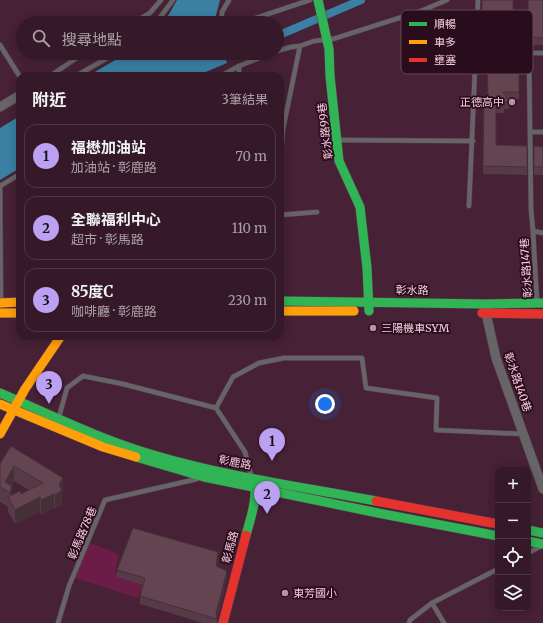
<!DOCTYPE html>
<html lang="zh-TW">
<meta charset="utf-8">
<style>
:root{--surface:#351928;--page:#402634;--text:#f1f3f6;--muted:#aaa0a8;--line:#4f3845;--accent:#bca0f2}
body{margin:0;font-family:Merriweather,"Noto Sans TC",serif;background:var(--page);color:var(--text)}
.controls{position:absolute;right:12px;bottom:12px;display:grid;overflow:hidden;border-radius:8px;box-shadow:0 2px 10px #0003}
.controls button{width:36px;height:36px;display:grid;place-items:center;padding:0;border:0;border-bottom:1px solid var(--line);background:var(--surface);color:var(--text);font:20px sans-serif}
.you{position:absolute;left:325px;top:404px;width:14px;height:14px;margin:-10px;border:3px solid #fff;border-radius:50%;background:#1a73e8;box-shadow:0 0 0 6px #1a73e833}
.badge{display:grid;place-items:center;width:26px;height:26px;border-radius:50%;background:var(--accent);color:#111;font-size:13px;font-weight:700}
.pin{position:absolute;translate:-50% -33px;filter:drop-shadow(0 1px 2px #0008)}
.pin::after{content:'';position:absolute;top:21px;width:14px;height:12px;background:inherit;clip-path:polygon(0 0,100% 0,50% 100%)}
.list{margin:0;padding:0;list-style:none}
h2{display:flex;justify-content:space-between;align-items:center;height:52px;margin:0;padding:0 16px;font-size:17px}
h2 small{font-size:13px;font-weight:400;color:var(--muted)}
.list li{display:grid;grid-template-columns:26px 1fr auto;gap:12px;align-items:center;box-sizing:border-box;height:64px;margin:0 8px 8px;padding:0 8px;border:1px solid var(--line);border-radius:12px}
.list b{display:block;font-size:15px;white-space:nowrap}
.list p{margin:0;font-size:13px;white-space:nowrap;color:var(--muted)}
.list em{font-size:13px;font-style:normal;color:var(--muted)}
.icon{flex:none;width:22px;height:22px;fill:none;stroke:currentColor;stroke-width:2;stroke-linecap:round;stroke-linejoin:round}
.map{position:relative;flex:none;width:543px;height:623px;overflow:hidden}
.search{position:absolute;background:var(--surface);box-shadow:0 2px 10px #0003;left:16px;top:16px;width:268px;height:44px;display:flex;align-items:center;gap:10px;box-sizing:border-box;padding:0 14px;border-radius:22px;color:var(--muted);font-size:15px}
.panel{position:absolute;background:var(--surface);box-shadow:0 2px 10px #0003;left:16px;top:72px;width:268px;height:268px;border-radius:12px}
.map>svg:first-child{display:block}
.green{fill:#6b1d48}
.water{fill:#3a80a3}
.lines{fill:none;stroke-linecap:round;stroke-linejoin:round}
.canal{stroke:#3a80a3;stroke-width:8}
.lane-casing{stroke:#5c3d4d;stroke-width:5.5}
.street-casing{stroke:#5c3d4d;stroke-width:10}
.fast-casing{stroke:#5c3d4d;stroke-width:10}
.slow-casing{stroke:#5c3d4d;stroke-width:10}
.jam-casing{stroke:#5c3d4d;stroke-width:10}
.lane{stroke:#666466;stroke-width:4.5}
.street{stroke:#666466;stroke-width:9}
.fast{stroke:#30b455;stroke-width:9}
.slow{stroke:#ff9f0a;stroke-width:9}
.jam{stroke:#e5322d;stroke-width:9}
.wall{fill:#563a45;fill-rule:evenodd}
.shaded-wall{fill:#463038}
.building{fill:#644450;stroke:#463038}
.poi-dot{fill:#b991a3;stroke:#2a0d1c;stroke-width:1.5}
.labels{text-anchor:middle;stroke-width:3.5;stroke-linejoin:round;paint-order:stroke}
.poi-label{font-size:11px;fill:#f7cdde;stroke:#2a0d1c;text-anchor:start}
.street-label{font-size:11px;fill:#f7cdde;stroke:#2a0d1c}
.key{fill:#2a0d1c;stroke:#684756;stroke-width:1}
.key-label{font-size:11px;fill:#f7cdde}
</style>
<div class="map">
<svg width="543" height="623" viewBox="0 0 543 623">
<rect width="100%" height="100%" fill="#472136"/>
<polygon class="green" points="88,542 119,554 115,572 144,581 138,598 75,578"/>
<g class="water">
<polygon points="177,0 220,0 214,23 164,23"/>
<polygon points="127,53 224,53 227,63 196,76 88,76"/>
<polygon points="20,116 20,168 0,180 0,128"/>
</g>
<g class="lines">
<polyline class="canal" points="277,36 361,0"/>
<defs>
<g id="lane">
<polyline points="133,23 150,13 161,0"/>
<polyline points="156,23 173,0"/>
<polyline points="221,23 222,12 229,0"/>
<polyline points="241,23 310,0"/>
<polyline points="0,45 20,77"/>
<polyline points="277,51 291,47 300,46 314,41 333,39 421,11 447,0"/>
<polyline points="239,66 239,76"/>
<polyline points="50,76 84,53"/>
<polyline points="76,76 116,53"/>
<polyline points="221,76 239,66 272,53"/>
<polyline points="530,132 543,132"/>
<polyline points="338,140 473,141"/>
<polyline points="280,164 283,129 300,46"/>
<polyline points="0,185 1,302"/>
<polyline points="0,186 20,174"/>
<polyline points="469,206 478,0"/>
<polyline points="280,215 317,212"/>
<polyline points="533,231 531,209 529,53 543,53"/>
<polyline points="537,301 533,231 543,233"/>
<polyline points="216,408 233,377 259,363 284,358 362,358 366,388 437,398 436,430 523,434"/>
<polyline points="59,417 67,388 83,376 123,384 216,408 245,452 251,476"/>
<polyline points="528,553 541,546"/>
<polyline points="432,603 444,623"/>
<polyline points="58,623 69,586 105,500 197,479"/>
<polyline points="409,623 410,620 432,603 498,569"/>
</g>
<g id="street">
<polyline points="0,107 20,95"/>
<polyline points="486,309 486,313 496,358 543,489"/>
</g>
<g id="fast">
<polyline points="318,0 329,49 330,76 339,161 360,207 367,268 369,311"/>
<polyline points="280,301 486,304 543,303"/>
<path d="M0 393C51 415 103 441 157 456 229 477 303 487 376 501"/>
<polyline points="136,457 204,477 378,513 498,536"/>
<polyline points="528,530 543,533"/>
<path d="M246 535C250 520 259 495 253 480"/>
<polyline points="528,541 543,544"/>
</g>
<g id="slow">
<polyline points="0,303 20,302"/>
<polyline points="280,311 354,311"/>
<polyline points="0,313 20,313"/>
<polyline points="0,404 103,447 136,457"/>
<polyline points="0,434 25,389 61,336"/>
</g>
<g id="jam">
<polyline points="482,313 543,314"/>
<polyline points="376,501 498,524"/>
<polyline points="223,623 246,535"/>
</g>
</defs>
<use href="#lane" class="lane-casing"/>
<use href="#street" class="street-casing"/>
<use href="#fast" class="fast-casing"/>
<use href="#slow" class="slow-casing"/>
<use href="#jam" class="jam-casing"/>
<use href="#lane" class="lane"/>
<use href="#street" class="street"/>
<use href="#fast" class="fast"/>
<use href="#slow" class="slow"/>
<use href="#jam" class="jam"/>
</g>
<g class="wall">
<polygon points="482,0 513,0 513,25 496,25 496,38 508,38 508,59 504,59 505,69 503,73 519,92 519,99 508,100 509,102 509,109 504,109 504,113 496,113 496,145 527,146 527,175 483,174 484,98 488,98 487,57 482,57"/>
<polygon points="528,0 543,0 543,45 529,45"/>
<polygon points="534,146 543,147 543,175 534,175"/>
<path d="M11 446 63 492 62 495V504L55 509 54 508 41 515 40 512 15 524 8 512V507L0 502V464ZM14 481 29 490 21 494 12 495V486Z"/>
<polygon points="218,560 217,566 227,579 217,618 217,623 203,623 140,604 140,596 143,585 117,577 117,570"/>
</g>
<g class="shaded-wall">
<polygon points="505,62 505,69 500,81 500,74"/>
<polygon points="14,466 14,481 8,492 5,482"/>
<polygon points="63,478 63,492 62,495 62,504 55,509 55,495 59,485"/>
<polygon points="12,486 12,501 10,500 10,493"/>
<polygon points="54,494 54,508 41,515 41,500"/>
<polygon points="40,497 40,512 15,524 15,510"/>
<polygon points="218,552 218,560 216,573 216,566"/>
<polygon points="227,571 227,579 216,619 216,613"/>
</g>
<g class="building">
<polygon points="482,0 513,0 513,17 496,17 496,38 505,36 508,38 508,52 501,52 505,62 500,74 519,73 519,92 503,92 509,102 504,102 504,106 496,106 496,145 527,146 527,167 483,166 484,98 488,98 487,49 482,49"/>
<polygon points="528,0 543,0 543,38 529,37"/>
<polygon points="534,146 543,147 543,167 534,167"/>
<polygon points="11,446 63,478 59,485 62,490 55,495 54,494 41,500 40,497 15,510 8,497 20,491 21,494 43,483 14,466 5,482 12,486 10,493 0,487 0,464"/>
<polygon points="133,528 218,552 216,566 227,571 216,613 217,619 140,596 145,578 117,570"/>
</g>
<g class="poi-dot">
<circle cx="512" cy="102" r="4"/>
<circle cx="373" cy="328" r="4"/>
<circle cx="285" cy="593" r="4"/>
</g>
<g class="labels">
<g class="poi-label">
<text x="504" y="106" text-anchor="end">正德高中</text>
<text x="381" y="332">三陽機車SYM</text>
<text x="293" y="597">東芳國小</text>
</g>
<g class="street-label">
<text transform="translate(325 131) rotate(-97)" y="4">彰水路99巷</text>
<text transform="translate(526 268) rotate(-94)" y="4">彰水路147巷</text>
<text transform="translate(412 290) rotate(1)" y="4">彰水路</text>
<text transform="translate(518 382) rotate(71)" y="4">彰水路140巷</text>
<text transform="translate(235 462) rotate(11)" y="4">彰鹿路</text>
<text transform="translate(82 533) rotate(-67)" y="4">彰馬路78巷</text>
<text transform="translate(230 547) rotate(-75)" y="4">彰馬路</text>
</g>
</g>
<rect x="401" y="10" width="132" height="64" rx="6" class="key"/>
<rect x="409" y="22" width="18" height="4" fill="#30b455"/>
<rect x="409" y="40" width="18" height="4" fill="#ff9f0a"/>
<rect x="409" y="58" width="18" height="4" fill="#e5322d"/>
<g class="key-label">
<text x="434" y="28">順暢</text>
<text x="434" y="46">車多</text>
<text x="434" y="64">壅塞</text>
</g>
</svg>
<div class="controls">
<button>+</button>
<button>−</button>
<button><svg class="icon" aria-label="locate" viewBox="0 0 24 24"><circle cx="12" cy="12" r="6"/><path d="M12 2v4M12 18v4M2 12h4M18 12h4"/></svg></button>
<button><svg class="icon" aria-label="layers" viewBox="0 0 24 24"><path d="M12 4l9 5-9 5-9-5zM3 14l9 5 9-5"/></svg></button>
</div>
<div class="you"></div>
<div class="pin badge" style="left:272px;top:461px">1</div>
<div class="pin badge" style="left:267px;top:514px">2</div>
<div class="pin badge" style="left:49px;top:404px">3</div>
<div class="search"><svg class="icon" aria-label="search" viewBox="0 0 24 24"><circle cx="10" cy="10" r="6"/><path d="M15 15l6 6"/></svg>搜尋地點</div>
<section class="panel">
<h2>附近<small>3筆結果</small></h2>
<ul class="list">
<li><span class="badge">1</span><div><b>福懋加油站</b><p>加油站 · 彰鹿路</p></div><em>70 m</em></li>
<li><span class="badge">2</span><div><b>全聯福利中心</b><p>超市 · 彰馬路</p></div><em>110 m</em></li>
<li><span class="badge">3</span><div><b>85度C</b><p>咖啡廳 · 彰鹿路</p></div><em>230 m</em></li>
</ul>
</section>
</div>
